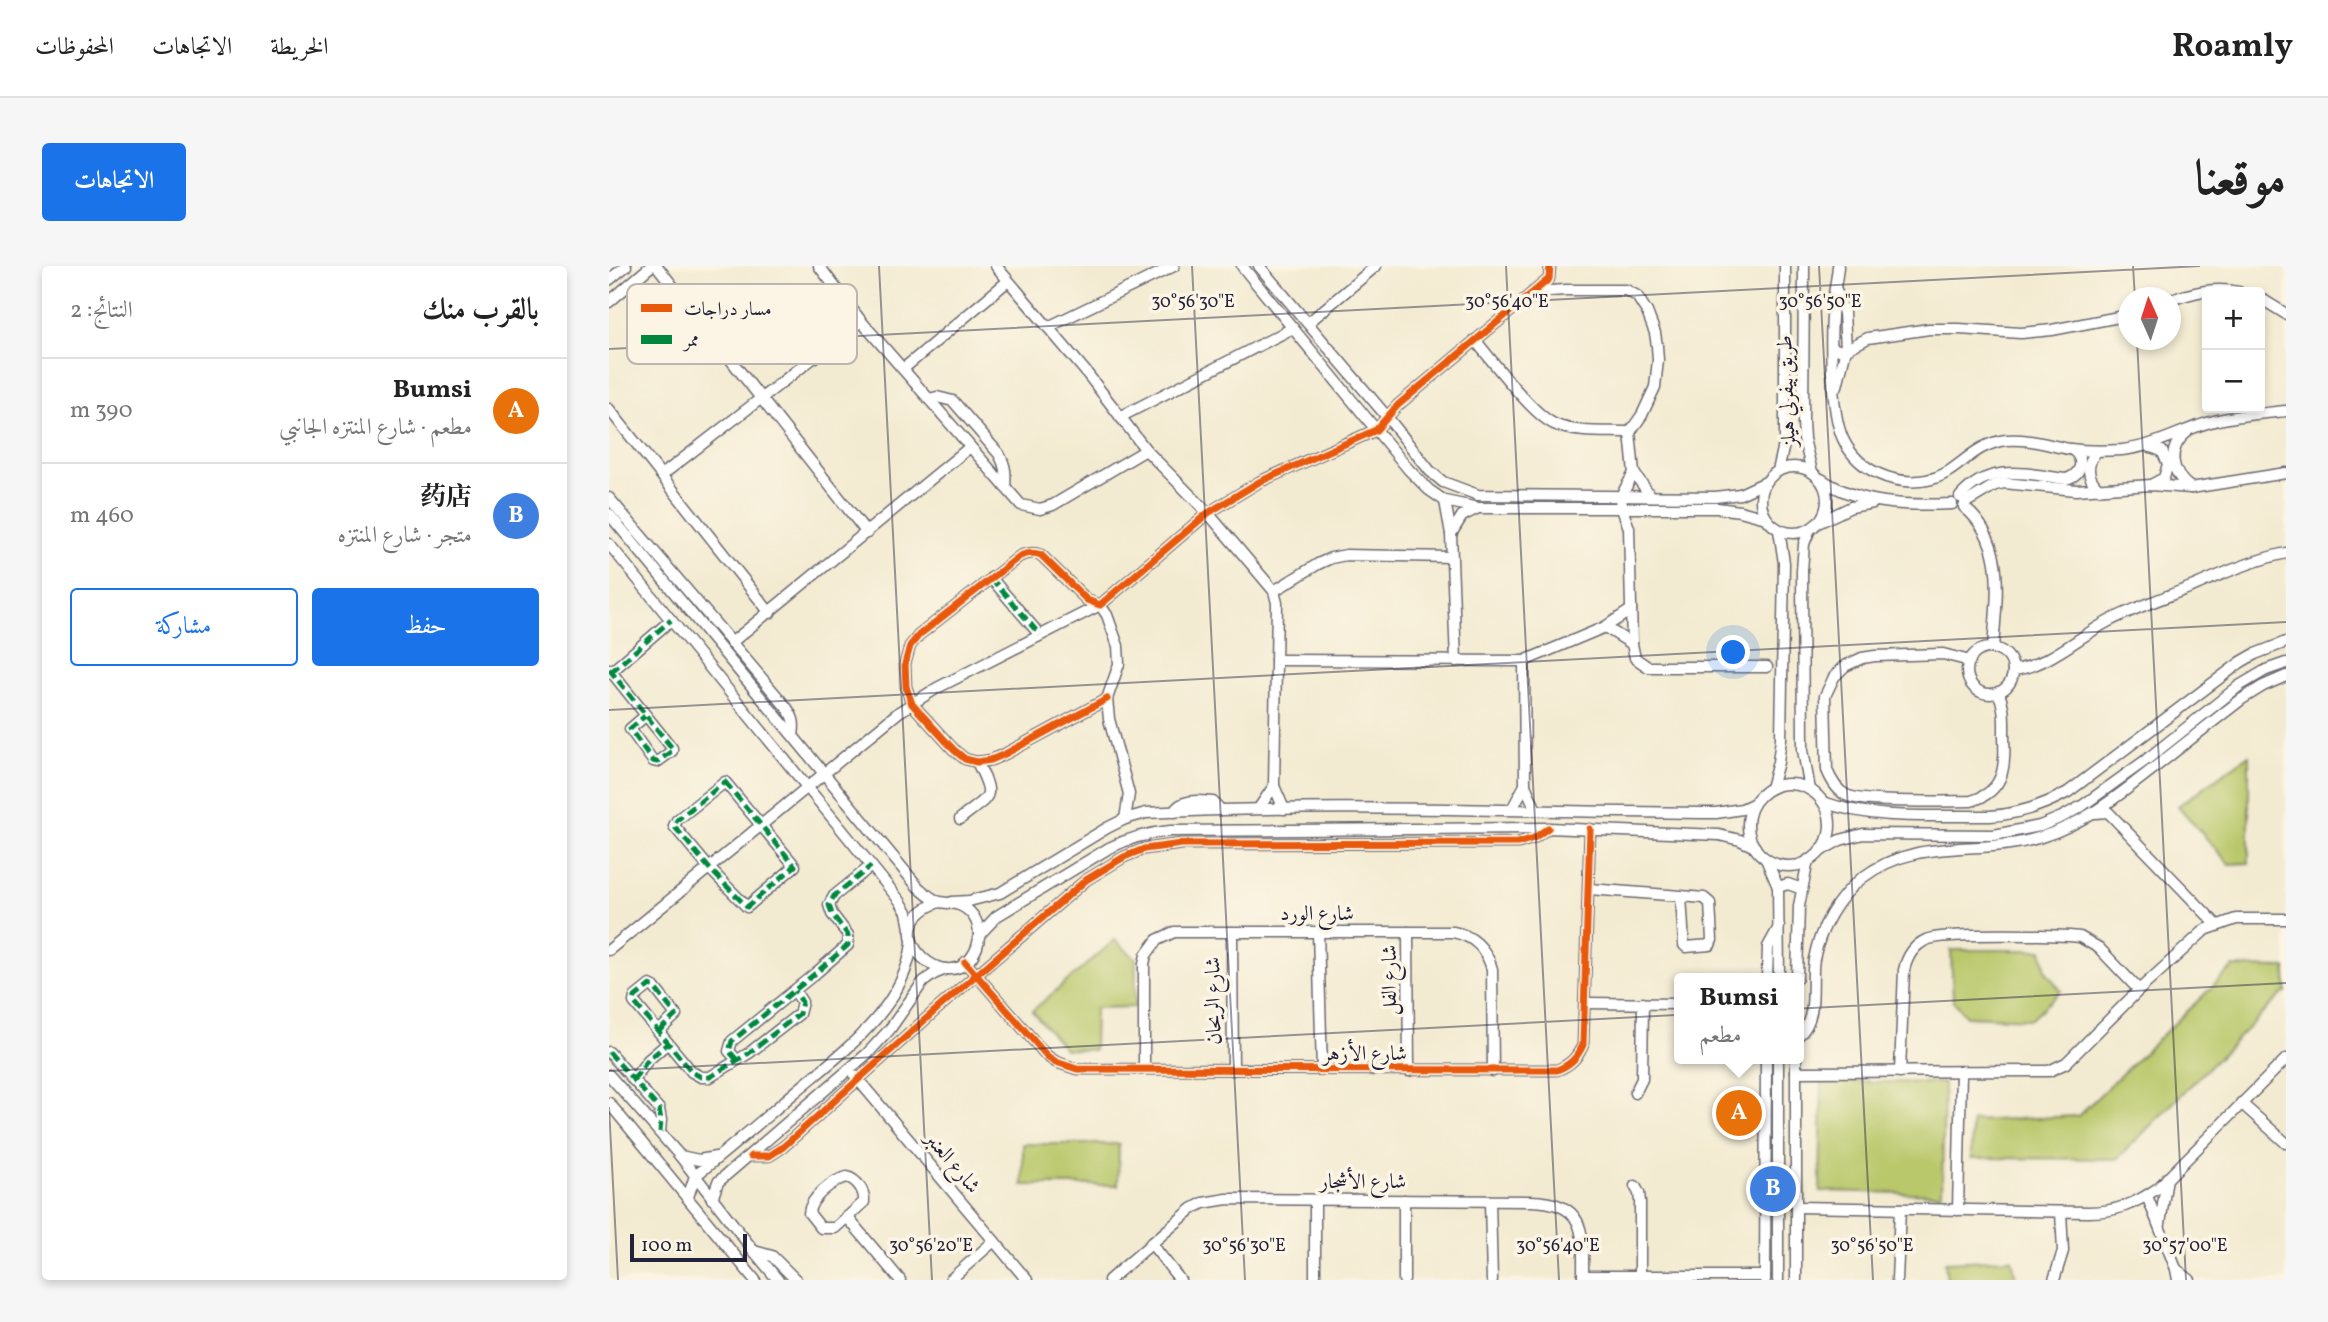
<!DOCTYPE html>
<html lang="ar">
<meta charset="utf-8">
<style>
:root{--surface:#fff;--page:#f6f6f6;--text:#222;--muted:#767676;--line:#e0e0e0;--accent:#1a73e8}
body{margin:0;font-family:Vollkorn,Amiri,"Noto Serif SC",serif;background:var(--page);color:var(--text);direction:rtl}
.controls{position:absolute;right:21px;top:21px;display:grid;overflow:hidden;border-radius:7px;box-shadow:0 4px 10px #0003}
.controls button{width:63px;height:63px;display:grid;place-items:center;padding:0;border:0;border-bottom:2px solid var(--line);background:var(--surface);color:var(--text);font:35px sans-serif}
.compass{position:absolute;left:1509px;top:21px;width:63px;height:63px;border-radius:50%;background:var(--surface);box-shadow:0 4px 10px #0003;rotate:357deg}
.scale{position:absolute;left:21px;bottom:18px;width:117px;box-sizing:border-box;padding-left:7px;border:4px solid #22223b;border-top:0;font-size:19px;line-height:24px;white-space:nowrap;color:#22223b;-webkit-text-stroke:5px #fcf5e5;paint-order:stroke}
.you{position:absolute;left:1125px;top:387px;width:24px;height:24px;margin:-18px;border:5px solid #fff;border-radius:50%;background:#1a73e8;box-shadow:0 0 0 10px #1a73e833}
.badge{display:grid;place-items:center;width:46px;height:46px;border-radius:50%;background:var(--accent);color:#fff;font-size:23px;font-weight:700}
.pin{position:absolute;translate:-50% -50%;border:4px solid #fff;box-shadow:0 2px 7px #0006}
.popup{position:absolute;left:1065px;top:707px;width:130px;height:91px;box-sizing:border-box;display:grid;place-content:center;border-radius:7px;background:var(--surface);filter:drop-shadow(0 2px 5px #0005);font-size:23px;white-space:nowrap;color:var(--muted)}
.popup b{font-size:26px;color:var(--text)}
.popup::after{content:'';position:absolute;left:50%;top:100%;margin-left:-14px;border:14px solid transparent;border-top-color:var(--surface)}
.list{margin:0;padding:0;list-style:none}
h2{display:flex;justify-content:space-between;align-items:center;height:91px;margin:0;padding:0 28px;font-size:30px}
h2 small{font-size:23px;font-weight:400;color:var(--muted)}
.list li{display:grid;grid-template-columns:46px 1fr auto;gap:21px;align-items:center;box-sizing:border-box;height:105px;padding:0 28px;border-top:2px solid var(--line)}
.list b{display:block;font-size:26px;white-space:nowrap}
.list p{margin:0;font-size:23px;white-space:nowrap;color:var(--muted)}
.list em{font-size:23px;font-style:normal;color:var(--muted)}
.actions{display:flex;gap:14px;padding:21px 28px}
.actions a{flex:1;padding:16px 0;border:2px solid var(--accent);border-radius:7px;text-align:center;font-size:24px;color:var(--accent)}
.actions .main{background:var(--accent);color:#fff}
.map{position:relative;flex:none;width:1677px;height:1014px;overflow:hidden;direction:ltr;border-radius:7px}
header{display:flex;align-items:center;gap:42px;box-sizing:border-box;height:98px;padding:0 35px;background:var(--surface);border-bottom:2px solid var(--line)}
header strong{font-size:33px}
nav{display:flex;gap:38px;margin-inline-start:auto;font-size:24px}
.intro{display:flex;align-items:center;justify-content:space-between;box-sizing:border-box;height:168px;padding:0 42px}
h1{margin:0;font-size:49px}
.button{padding:18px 32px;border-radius:7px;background:var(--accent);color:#fff;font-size:24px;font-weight:700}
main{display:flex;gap:42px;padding:0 42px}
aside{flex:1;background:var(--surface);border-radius:7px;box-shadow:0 4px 10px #0003}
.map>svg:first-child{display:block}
.green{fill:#b9c86b;stroke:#6e7553;stroke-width:2}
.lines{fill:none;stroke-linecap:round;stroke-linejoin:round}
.minor-casing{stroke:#6b6870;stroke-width:13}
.minor{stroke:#fff;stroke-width:10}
.quiet{stroke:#00873e;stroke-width:5;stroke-dasharray:10 5;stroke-linecap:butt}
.cycleway-casing{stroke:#fcf5e5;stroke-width:11}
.cycleway{stroke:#e8590c;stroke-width:7}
.ticks{fill:none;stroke:#22223b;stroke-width:2;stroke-opacity:0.45}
.labels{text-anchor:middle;stroke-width:7;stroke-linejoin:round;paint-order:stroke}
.street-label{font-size:21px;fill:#22223b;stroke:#fcf5e5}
.key{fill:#fcf5e5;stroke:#bbb6b2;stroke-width:2}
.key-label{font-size:19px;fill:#22223b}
.ticks-label{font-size:18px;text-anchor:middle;fill:#22223b;stroke:#fcf5e5;stroke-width:7;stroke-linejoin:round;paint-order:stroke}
</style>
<header>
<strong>Roamly</strong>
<nav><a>الخريطة</a><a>الاتجاهات</a><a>المحفوظات</a></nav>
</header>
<div class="intro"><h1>موقعنا</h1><a class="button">الاتجاهات</a></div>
<main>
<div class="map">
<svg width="1677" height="1014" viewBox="0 0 1677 1014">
<rect width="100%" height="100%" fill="#fcf5e5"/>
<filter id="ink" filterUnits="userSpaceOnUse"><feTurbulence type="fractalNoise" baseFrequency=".0143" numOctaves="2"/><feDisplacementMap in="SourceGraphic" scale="14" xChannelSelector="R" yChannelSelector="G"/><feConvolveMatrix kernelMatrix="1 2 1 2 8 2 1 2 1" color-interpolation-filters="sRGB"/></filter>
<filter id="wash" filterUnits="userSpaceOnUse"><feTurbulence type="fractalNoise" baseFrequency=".00686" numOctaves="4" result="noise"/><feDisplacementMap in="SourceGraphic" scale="28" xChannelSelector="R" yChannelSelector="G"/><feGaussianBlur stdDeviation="1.57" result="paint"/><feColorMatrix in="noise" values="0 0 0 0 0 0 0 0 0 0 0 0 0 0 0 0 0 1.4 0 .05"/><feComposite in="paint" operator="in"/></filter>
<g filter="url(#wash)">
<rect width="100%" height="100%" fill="#f3ebd1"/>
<g class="green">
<polygon points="1640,489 1640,597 1620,598 1569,540"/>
<polygon points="506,674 527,693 526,741 486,742 485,784 456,783 423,745"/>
<polygon points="1342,684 1433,684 1437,705 1452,725 1422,753 1357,750 1344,734"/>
<polygon points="1624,701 1677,702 1677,727 1673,728 1508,893 1362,892 1363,855 1469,850"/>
<polygon points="1213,815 1335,817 1333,928 1211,925"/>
<polygon points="414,878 510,878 509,919 414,919"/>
<polygon points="1403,993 1407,1014 1338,1014 1336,996"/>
</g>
</g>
<g filter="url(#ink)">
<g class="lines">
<defs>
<g id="minor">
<polyline points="48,0 258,267"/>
<polyline points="210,0 252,55 412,239 431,243 444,239 537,184"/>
<polyline points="387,0 477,106 537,184 599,247 665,325 668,337 665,520 675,543"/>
<polyline points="633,0 800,204 820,224 836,235 869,242 1108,242 1131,245 1157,252"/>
<polyline points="650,0 779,152 821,205 834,216 869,229 1106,231 1131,228 1157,216"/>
<polyline points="1195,0 1194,156 1195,173 1203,206"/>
<path d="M1229 0C1228 13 1225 24 1224 37 1221 69 1221 145 1234 173 1249 205 1285 220 1318 214 1349 209 1360 179 1397 174 1419 172 1439 179 1460 183 1477 185 1495 185 1513 184 1544 181 1569 166 1598 157 1624 149 1651 148 1677 145"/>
<polyline points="0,14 17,0"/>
<polyline points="1227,24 1235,47 1237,83 1228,120"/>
<polyline points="924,26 957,24 1017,24 1028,30 1038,46 1046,67 1048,80 1049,94 1046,121 1033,149 1021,166 1025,207 1041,229"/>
<polyline points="1651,32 1677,48"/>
<path d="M1562 34C1584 26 1606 21 1630 26"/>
<polyline points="0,36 42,0"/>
<polyline points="699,57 767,0"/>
<polyline points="439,61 565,0"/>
<path d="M866 74C883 94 923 148 945 158 967 168 997 165 1021 166"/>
<polyline points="1223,82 1234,85 1259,72 1320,63 1350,63 1412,67 1443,64 1520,49"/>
<polyline points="294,103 399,15"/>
<path d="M320 133 328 131 344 135 390 188C397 200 397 208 396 221"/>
<polyline points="0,143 161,347"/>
<polyline points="511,151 684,62"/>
<path d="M1578 166C1557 183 1562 208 1582 222"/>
<polyline points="1539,180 1553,185 1559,198 1555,212 1542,219"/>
<path d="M1488 185C1476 198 1478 212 1490 223"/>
<circle cx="1185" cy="234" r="33"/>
<polyline points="1169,205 1176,174 1176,0"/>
<polyline points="1025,207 1012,230 1013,243 1020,262 1023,378 1026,392 1039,401 1158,401"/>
<polyline points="53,209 252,55"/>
<path d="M1212 213C1251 239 1297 240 1343 238"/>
<path d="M1351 231C1381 196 1417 208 1457 213 1474 208 1476 192 1462 183"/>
<path d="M0 232 178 442C185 452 186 458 184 469"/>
<polyline points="836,235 842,268 847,395"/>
<polyline points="1356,237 1386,219 1395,217 1467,224 1542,219 1582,222 1677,207"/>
<path d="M1355 241C1399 277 1387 333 1384 383"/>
<path d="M0 248 309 621C315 626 323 634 331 636 343 638 351 636 361 646 370 655 372 669 368 681 344 741 258 663 330 636"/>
<polyline points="1211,256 1242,241 1264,237"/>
<polyline points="1201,263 1195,278 1193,305 1194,484 1201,524"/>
<polyline points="842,268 853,250 869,242"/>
<polyline points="0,278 291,635 298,646 301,663"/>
<polyline points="382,312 431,369"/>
<polyline points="665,325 709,298 722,292 737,289 842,291"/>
<polyline points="996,361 1023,378"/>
<polyline points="122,377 361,181"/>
<circle cx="1381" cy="405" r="23"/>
<polyline points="667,394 915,395 996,361 1022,344"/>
<polyline points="915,395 916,519 927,544"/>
<path d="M1361 395 1334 388 1266 390 1253 392 1236 400 1225 411 1216 430 1218 504C1222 514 1227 524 1237 529 1254 538 1338 535 1362 535 1397 525 1396 499 1395 469 1395 454 1396 440 1389 426"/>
<polyline points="0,403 63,482 63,485 48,496 44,495 21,463 36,450"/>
<path d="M1404 404C1440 400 1469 371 1500 355 1527 341 1557 331 1585 320 1615 307 1645 294 1677 287"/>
<polyline points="2,406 62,354"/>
<path d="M498 433 396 488 382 494 368 496 356 493 345 484 303 438 297 421 296 398 301 380 310 369 411 290C418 287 424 286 432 289L478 334 491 339 599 247 650 216 767 164 789 139 940 13 941 0"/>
<polygon points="116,516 186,600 138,641 100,602 65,560 68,554"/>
<circle cx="1180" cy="559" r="41"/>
<polyline points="1162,522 1169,496 1172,473 1175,297 1170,264"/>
<path d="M1214 536C1267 555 1326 549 1381 550 1410 548 1434 540 1459 526L1632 396 1646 388 1677 376"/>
<polyline points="650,542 665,520"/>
<polyline points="903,543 916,519"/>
<path d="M565 546C572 532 591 535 604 536L612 544"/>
<polyline points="1486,547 1499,546 1607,658"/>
<path d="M351 553C382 528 387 534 368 496"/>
<polyline points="1211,585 1231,574 1254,568 1385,569 1431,560 1453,551 1473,540 1537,494 1630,420 1657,404 1677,397"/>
<polyline points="1157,593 1169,621 1170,712"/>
<polyline points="1169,621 1179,618 1193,623"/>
<polyline points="980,623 1072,630 1075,679 1077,681 1101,679 1103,674 1101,637 1095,632 1072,630"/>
<path d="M343 636 360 635 391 627 498 562 516 553 537 547C727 537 917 546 1107 547L1133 543 1144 538"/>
<polyline points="623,666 624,804"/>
<polyline points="709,666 713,804"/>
<polyline points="799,666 800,805"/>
<path d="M370 669 388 650 500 582C520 572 539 567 561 565L939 562 1110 569 1131 574 1146 581"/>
<polyline points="0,684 290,446 328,422 491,339 498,349 509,380 510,398 498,433 500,453 520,528 516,553"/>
<path d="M356 696 438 790 447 796 468 803 948 804C961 799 968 792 974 779L981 563"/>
<polyline points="1158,712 1159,681 1170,661"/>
<polyline points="1188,712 1190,640 1199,594"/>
<polyline points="977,737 1070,738"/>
<polyline points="50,765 67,749 45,721 41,719 26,731 25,736 83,806 92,811 101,811 140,787 190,748 193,736 186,725"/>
<path d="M1190 769C1210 752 1201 716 1205 693 1211 662 1228 632 1253 612 1309 569 1370 591 1432 571 1475 558 1509 530 1545 502 1574 479 1603 456 1633 433L1654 420 1677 410"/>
<polyline points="0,786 50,843 52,854 51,866"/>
<polyline points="128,794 120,785 123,775 208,706 239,679 239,669 223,648 220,639 225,630 262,600"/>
<path d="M535 803V698L537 689 548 674 565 666H844C866 670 877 683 883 703L884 805"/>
<polyline points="1187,806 1440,805 1457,797 1530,724 1596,664 1627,653 1677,653"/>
<path d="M1291 806 1295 704C1298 691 1304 680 1317 674 1334 666 1448 669 1471 671L1490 682 1530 724"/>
<polyline points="0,809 71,890 144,984 169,1014"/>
<polyline points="246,810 418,1014"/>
<polyline points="24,814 39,794 59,777"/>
<polyline points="1026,827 1033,813 1034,737"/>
<polyline points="0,837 146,1014"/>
<polyline points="1632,837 1677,877"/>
<polyline points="71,890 90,894 107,891"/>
<polyline points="142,890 160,890 174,881 328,743 477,614 515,591 535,583 573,578 909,577 925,572 939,562"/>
<path d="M238 911C248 914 256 925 255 936L226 962H212L200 947C201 932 224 914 238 911Z"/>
<polyline points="1026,920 1030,927 1031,936 1031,1010"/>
<polyline points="1538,930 1567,1003 1569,1014"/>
<path d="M79 931 86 910C119 884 151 856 184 828 232 787 295 744 303 677"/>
<polyline points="103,933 109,916 259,787 281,763 314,716 325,708 337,703"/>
<polyline points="881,935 883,1014"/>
<path d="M1187 941 1479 946C1507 946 1526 938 1549 922L1677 793"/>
<polyline points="1349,944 1352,806"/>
<polyline points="238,951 291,1014"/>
<polyline points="1551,958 1558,912"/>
<polyline points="542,977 571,1014"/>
<polyline points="145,985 163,990 187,1014"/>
<polyline points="1567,1003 1581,1014"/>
<polyline points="974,1010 1156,1010"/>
<polyline points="341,1014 385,975"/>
<path d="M500 1014 583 943 594 937 618 933 922 935C979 936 974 969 974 1014"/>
<polyline points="706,1014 706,934"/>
<polyline points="795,1014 795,934"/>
<polyline points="1156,1014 1157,793"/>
<polyline points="1169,1014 1169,793"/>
<polyline points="1187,1014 1187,793"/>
<polyline points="1288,1014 1291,943"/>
<polyline points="1445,1014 1454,985 1452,946"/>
</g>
</defs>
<use href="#minor" class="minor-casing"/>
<use href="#minor" class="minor"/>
<g class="quiet">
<polyline points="382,312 431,369"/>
<polyline points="0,403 63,482 63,485 48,496 44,495 21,463 36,450"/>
<polyline points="2,406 62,354"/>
<polygon points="116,516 186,600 138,641 100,602 65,560 68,554"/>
<polyline points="50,765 67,749 45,721 41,719 26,731 25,736 83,806 92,811 101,811 140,787 190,748 193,736 186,725"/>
<polyline points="0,786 50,843 52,854 51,866"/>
<polyline points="128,794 120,785 123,775 208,706 239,679 239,669 223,648 220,639 225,630 262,600"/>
<polyline points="24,814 39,794 59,777"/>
</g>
<defs>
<g id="cycleway">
<path d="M498 433 396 488 382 494 368 496 356 493 345 484 303 438 297 421 296 398 301 380 310 369 411 290C418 287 424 286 432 289L478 334 491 339 599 247 650 216 767 164 789 139 940 13 941 0"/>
<path d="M356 696 438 790 447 796 468 803 948 804C961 799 968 792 974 779L981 563"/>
<polyline points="142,890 160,890 174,881 328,743 477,614 515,591 535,583 573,578 909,577 925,572 939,562"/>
</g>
</defs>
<use href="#cycleway" class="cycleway-casing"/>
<use href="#cycleway" class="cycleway"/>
</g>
</g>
<path class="ticks" d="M270 0 323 1014M583 0 636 1014M897 0 950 1014M1210 0 1264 1014M1524 0 1526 32M1528 74 1577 1014M0 83 1591 0M0 444 1677 356M0 805 1677 717M0 841 9 1014"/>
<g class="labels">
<g class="street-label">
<text transform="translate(1177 125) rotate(-92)" y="7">طريق بيفرلي هيلز</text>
<text x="708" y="654">شارع الورد</text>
<text transform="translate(780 714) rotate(-90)" y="7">شارع الفل</text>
<text transform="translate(604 735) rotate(-91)" y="7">شارع الريحان</text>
<text x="756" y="794">شارع الأزهر</text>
<text transform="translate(344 896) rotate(50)" y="7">شارع العنبر</text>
<text x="754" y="922">شارع الأشجار</text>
</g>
</g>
<rect x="18" y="18" width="230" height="80" rx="10" class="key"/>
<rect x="32" y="38" width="31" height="8" fill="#e8590c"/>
<rect x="32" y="69" width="31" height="9" fill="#00873e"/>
<g class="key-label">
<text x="75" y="49">مسار دراجات</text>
<text x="75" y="80">ممر</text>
</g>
<g class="ticks-label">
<text x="584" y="41">30°56'30"E</text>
<text x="898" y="41">30°56'40"E</text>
<text x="1211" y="41">30°56'50"E</text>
<text x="322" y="985">30°56'20"E</text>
<text x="635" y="985">30°56'30"E</text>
<text x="949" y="985">30°56'40"E</text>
<text x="1263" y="985">30°56'50"E</text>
<text x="1576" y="985">30°57'00"E</text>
</g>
</svg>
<div class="controls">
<button>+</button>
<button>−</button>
</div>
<svg class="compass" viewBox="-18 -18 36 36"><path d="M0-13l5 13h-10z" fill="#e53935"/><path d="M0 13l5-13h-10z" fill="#767676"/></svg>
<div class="scale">100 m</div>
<div class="you"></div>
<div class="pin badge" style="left:1130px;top:847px;background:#e8710a">A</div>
<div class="popup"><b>Bumsi</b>مطعم</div>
<div class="pin badge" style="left:1164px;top:923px;background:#3f7fe0">B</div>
</div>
<aside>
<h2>بالقرب منك<small>النتائج: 2</small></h2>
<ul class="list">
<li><span class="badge" style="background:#e8710a">A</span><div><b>Bumsi</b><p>مطعم · شارع المنتزه الجانبي</p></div><em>390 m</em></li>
<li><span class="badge" style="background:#3f7fe0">B</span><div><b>药店</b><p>متجر · شارع المنتزه</p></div><em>460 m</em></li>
</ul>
<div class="actions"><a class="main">حفظ</a><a>مشاركة</a></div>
</aside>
</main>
